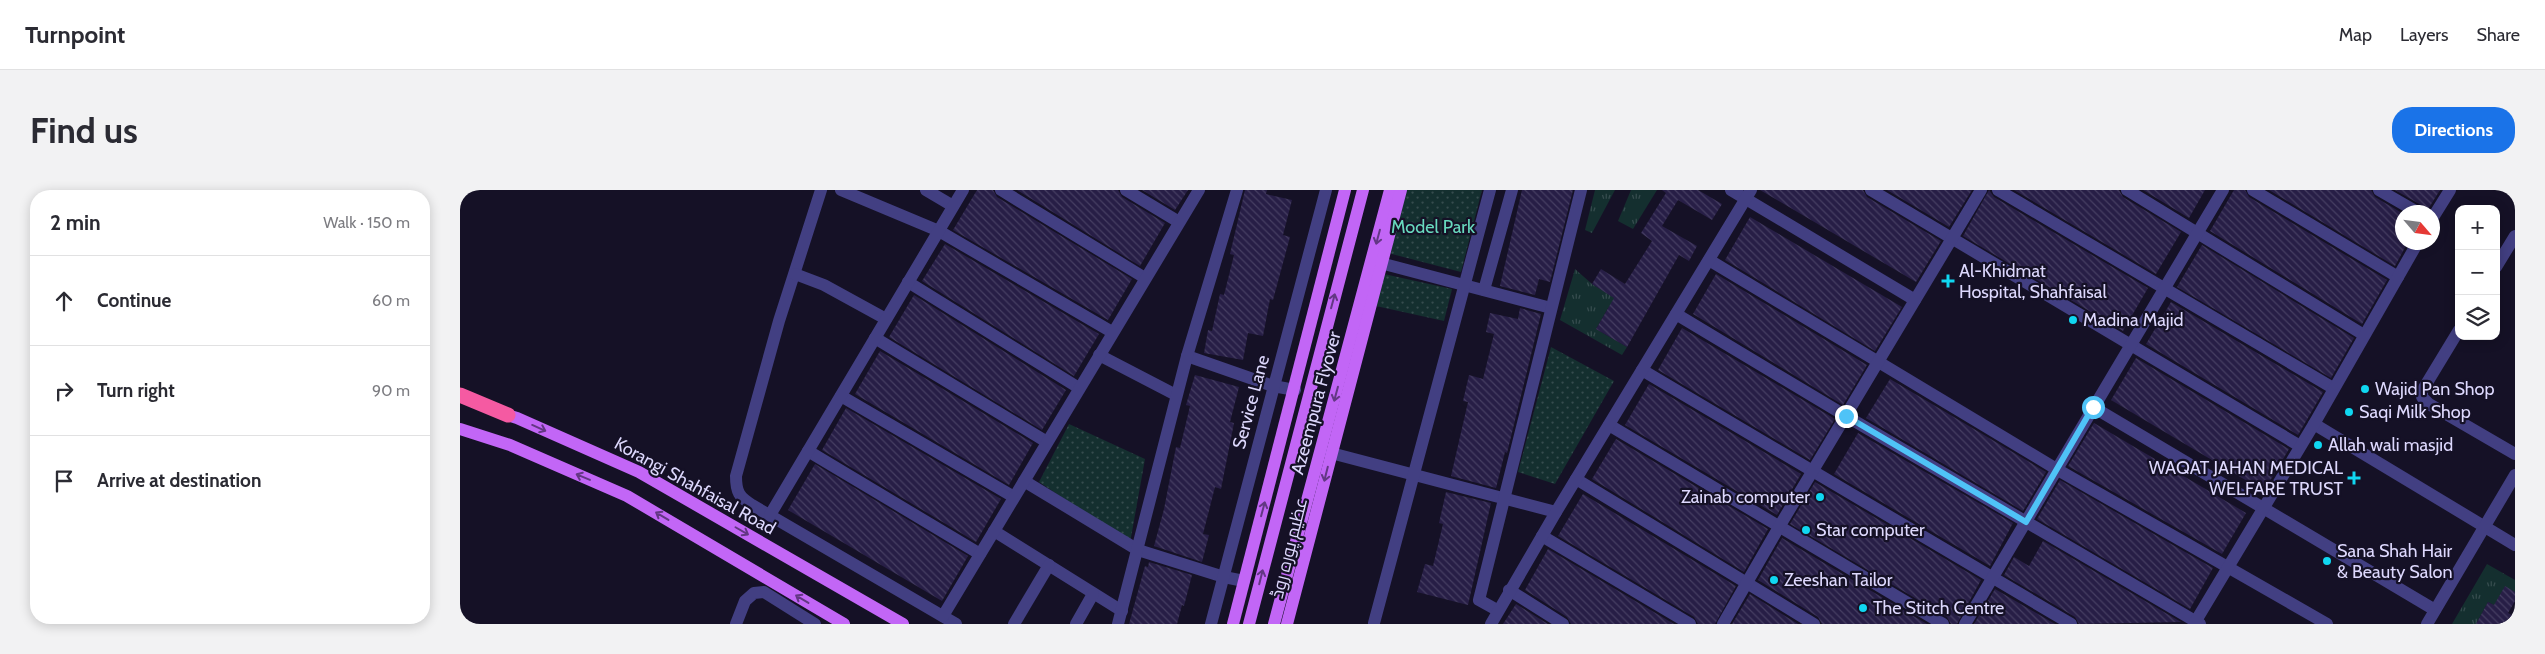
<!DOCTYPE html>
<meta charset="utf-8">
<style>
:root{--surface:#fff;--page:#f2f2f3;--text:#2b2b33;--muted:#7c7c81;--line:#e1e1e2;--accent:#1a73e8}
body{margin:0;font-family:Cabin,Cairo,sans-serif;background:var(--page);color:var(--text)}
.controls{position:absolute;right:15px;top:15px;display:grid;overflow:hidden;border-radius:10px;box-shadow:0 2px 12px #0003}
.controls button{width:45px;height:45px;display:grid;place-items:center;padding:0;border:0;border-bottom:1px solid var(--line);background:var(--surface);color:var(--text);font:25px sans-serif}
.compass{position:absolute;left:1935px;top:15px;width:45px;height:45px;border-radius:50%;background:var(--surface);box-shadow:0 2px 12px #0003;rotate:118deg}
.stop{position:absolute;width:15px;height:15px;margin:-11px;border:4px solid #4fc3f7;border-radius:50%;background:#fff}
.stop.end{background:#4fc3f7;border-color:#fff;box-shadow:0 1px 5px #0008}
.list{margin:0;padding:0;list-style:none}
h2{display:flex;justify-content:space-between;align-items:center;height:65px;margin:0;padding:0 20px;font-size:21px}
h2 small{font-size:16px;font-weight:400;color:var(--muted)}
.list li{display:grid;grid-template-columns:32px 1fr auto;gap:15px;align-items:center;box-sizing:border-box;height:90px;padding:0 20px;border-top:1px solid var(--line)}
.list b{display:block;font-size:19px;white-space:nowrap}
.list em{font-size:16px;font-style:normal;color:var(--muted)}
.icon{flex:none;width:28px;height:28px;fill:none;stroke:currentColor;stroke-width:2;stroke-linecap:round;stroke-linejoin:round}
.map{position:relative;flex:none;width:2055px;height:434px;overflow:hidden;border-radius:20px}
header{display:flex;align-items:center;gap:30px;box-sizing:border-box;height:70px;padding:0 25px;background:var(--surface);border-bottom:1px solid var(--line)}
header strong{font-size:24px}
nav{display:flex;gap:28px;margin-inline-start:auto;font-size:18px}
.intro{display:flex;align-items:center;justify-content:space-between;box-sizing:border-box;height:120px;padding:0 30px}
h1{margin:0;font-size:35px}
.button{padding:12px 22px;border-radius:20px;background:var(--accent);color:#fff;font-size:18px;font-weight:700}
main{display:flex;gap:30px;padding:0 30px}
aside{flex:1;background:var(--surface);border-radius:20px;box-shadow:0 2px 12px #0003}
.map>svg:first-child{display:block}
.grass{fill:url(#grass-tufts)}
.park{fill:url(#park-dots)}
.building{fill:url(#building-back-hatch)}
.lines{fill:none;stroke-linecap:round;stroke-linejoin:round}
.minor{stroke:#423f82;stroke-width:12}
.major{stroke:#c266f6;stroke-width:12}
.highway{stroke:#f55aa2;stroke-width:15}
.oneway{stroke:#633784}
.route{stroke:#4fc3f7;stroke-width:6}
.poi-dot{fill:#10d7f1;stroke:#151126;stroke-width:2}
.labels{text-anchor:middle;stroke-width:4.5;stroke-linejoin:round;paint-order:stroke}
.park-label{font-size:18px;fill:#68d9be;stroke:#151126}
.poi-label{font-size:18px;fill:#ddd8fd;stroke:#151126;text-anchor:start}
.street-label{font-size:18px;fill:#ddd8fd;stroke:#151126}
</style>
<header>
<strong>Turnpoint</strong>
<nav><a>Map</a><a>Layers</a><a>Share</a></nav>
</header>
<div class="intro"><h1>Find us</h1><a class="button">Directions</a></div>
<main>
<aside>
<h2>2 min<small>Walk · 150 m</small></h2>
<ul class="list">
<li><svg class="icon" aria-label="ahead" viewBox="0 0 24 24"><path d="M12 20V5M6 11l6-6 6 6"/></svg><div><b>Continue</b></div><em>60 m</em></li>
<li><svg class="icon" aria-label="right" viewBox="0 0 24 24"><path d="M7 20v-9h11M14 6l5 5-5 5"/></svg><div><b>Turn right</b></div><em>90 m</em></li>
<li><svg class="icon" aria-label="arrive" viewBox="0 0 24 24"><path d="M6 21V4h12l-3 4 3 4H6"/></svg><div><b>Arrive at destination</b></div></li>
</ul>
</aside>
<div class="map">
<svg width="2055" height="434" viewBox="0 0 2055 434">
<defs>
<pattern id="grass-tufts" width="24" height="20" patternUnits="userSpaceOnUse" patternTransform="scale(1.25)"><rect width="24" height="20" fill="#142f2f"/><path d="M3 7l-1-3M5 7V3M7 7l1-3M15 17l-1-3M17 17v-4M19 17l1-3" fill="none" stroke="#364c4e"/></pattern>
<pattern id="park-dots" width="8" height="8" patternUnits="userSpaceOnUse" patternTransform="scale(1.25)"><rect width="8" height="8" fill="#142f2f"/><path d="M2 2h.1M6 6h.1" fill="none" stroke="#364c4e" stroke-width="1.8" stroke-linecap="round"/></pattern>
<pattern id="building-back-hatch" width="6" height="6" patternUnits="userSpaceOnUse" patternTransform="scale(1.25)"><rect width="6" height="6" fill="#271e46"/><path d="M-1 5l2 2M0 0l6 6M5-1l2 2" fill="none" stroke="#463e62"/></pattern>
</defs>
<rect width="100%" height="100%" fill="#151126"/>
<g class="grass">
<polygon points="1135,0 1155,0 1132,43 1125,40"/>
<polygon points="1171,0 1197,0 1173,39 1158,31"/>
<polygon points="1115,79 1132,94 1161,112 1148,118 1136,139 1167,157 1162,165 1100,130"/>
<polygon points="2027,374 2055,390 2055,402 2034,415 2028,412 2016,434 1992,434"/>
</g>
<g class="park">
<polygon points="945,0 1022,0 1001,82 928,63"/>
<polygon points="924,84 992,99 984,131 916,116"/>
<polygon points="1091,157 1154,191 1095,294 1058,282"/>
<polygon points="609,234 685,269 670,353 579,292"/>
</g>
<g class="building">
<polygon points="517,0 533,0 537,7 672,89 648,130 493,40"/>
<polygon points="557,0 658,0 662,7 705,33 680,76"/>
<polygon points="682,0 728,0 715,20"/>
<polygon points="785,0 807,0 806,4 832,10 823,45 830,47 813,110 810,109 803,146 788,143 783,170 744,163 748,140 752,141 760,104 764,105 774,65 770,64"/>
<polygon points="1062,0 1113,0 1090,92 1079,89 1075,105 1040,96"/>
<polygon points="1202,0 1238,0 1262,14 1252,30 1218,10 1202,36 1237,56 1229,71 1219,65 1167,157 1136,139 1154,108 1132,94 1141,79 1165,94 1192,51 1181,43 1206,3"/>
<polygon points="1300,0 1403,0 1407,7 1481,51 1456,92"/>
<polygon points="1427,0 1512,0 1489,37"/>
<polygon points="1529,0 1534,7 1688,98 1663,141 1503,46"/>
<polygon points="1554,0 1659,0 1663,7 1721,42 1696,84"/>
<polygon points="1683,0 1745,0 1729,28"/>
<polygon points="1774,0 1785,0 1789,7 1927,90 1902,134 1750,41"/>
<polygon points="1809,0 1911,0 1915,7 1942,23 1942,52 1948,52 1935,76"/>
<polygon points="1935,0 1980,0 1967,21 1961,15"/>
<polygon points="1290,27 1442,117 1415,161 1265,70"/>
<polygon points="485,54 639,144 614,186 462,91"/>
<polygon points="1742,55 1894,148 1871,188 1717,97"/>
<polygon points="1256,84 1407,175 1383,215 1233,124"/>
<polygon points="454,105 606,200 582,240 429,147"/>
<polygon points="1711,112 1863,202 1838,245 1686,154"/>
<polygon points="1060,118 1081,124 1047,263 1045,262 1036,298 991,286 1008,212 1003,211 1009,185 1023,189 1034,144 1026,142 1030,123 1058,129"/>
<polygon points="1222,138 1375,229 1350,270 1198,180"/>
<polygon points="420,161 573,253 549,295 395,204"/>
<polygon points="1676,168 1829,259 1804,301 1651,210"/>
<polygon points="735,185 779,197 770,232 774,233 761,299 755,297 743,344 749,345 742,372 694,356 704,319 716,257 720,258 730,216 726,215"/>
<polygon points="1430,189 1586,282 1563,321 1406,228"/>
<polygon points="1189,194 1341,284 1317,325 1165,235"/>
<polygon points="386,218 541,309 516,352 362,260"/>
<polygon points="1634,233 1786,323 1762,364 1608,276"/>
<polygon points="1398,243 1553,333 1530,376 1374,284"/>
<polygon points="1156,249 1308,339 1284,382 1132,289"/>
<polygon points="355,274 508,366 482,411 328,320"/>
<polygon points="1600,290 1753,378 1730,419 1577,329"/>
<polygon points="1355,292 1521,390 1497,434 1491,434 1487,427 1330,334"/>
<polygon points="986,302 1031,313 1008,415 957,402 965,374 973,376 983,334 979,333"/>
<polygon points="1123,304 1276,396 1255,434 1238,434 1234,427 1098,346"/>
<polygon points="1322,348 1467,434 1362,434 1358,427 1298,390"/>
<polygon points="1583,351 1721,432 1619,434 1615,427 1544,385 1554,367 1569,376"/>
<polygon points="1088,359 1214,434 1111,434 1107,427 1065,400"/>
<polygon points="689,372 732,385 724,416 722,415 717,434 669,434 685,376 688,377"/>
<polygon points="2045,396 2055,402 2055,411 2048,423 2055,427 2055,434 2016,434 2028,412 2034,415"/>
<polygon points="1535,399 1595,434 1514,434"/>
<polygon points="1290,404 1338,434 1272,434"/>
<polygon points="1056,414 1088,434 1043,434"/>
</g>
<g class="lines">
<g class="minor">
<path d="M361 0 319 131 276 286C276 302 279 307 292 315L496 434"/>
<polyline points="381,0 479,41 652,142"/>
<polyline points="466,0 493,16"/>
<polyline points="541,0 685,88"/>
<polyline points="666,0 719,32"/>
<polyline points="1271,0 1455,110"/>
<polyline points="1411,0 1840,256"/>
<polyline points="1538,0 1873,198"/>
<polyline points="1667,0 1904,145"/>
<polyline points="1793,0 1938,87"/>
<polyline points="1919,0 1957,22"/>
<polyline points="1972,29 1990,0"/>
<polyline points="1249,70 1598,280 1867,434"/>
<polyline points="928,75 1091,118"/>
<polyline points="2036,77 2055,46"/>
<polyline points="335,84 364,95 426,129"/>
<polyline points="448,92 619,198"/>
<polyline points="1024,100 1052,0"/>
<polyline points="1216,124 1386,226 1740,434"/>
<polyline points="1999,140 1962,201 1962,207 1969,214 2055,264"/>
<polyline points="415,148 587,252"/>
<polyline points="639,165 716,205"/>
<polyline points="727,166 813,196 835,200"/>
<polyline points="1182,180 1611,434"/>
<polyline points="381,206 554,307"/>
<polyline points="1633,217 1975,420"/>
<polyline points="1854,234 2055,355"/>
<polyline points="1149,235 1483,434"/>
<polyline points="348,261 520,364"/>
<polyline points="871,263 1096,322"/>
<polyline points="1116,289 1354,434"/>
<polyline points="564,291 678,360 764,387 784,391"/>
<polyline points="310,325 503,0"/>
<polyline points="534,341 662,421"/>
<polyline points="1082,346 1230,434"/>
<polyline points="1049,400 1103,434"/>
<polyline points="1037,420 1019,410 1121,0"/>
<polyline points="483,426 739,0"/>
<polyline points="914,433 1030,0"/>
<polyline points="276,434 285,411 294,403 304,402 355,434"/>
<polyline points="554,434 589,375"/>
<polyline points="616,434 633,404"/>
<polyline points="658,434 727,166 777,0"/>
<polyline points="751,434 866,0"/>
<polyline points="1031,434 1096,322 1291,0"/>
<polyline points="1263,434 1319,337 1521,0"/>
<polyline points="1505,434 1763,0"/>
<polyline points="1734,434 1854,234 1958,52"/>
<polyline points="1967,434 2055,285"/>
</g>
<g class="major">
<polyline points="41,223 57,228 179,282 443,434"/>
<polyline points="0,239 50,255 167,306 384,434"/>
<polyline points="773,434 885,0"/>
<polyline points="789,434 903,0"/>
<polyline points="814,434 930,0"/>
<polyline points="827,434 941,0"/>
</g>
<polyline class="highway" points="0,205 48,225"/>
</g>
<defs><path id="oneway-shaft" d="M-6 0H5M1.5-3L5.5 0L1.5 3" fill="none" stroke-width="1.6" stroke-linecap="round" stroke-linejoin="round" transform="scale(1.25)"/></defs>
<g class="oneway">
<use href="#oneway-shaft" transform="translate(918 47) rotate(105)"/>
<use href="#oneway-shaft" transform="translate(873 111) rotate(-75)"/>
<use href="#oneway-shaft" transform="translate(876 204) rotate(105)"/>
<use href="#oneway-shaft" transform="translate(79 238) rotate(24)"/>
<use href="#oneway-shaft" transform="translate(866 284) rotate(104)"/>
<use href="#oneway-shaft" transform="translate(123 287) rotate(-157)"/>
<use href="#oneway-shaft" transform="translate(803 319) rotate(-75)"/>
<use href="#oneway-shaft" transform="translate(202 326) rotate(-149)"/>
<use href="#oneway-shaft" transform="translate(282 341) rotate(30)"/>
<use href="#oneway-shaft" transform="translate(801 387) rotate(-76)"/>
<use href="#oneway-shaft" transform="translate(342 409) rotate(-149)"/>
</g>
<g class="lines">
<polyline class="route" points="1386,226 1566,332 1633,217"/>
</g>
<g class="poi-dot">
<path d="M1485.5 83.5h5v5h5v5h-5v5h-5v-5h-5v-5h5z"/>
<circle cx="1613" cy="130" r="5"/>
<circle cx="1905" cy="199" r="5"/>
<circle cx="1889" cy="222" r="5"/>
<circle cx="1858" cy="255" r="5"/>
<path d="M1891.5 280.5h5v5h5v5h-5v5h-5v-5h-5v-5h5z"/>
<circle cx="1360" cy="307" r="5"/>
<circle cx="1346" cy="340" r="5"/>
<circle cx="1867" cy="371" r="5"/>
<circle cx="1314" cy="390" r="5"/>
<circle cx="1403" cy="418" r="5"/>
</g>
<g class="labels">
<g class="park-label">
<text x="973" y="43">Model Park</text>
</g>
<g class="poi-label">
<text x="1499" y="87">Al-Khidmat<tspan x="1499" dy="21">Hospital, Shahfaisal</tspan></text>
<text x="1623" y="136">Madina Majid</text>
<text x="1915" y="205">Wajid Pan Shop</text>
<text x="1899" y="228">Saqi Milk Shop</text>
<text x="1868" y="261">Allah wali masjid</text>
<text x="1883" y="284" text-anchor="end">WAQAT JAHAN MEDICAL<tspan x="1883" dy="21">WELFARE TRUST</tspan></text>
<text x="1350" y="313" text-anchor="end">Zainab computer</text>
<text x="1356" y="346">Star computer</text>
<text x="1877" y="367">Sana Shah Hair<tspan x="1877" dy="21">&amp; Beauty Salon</tspan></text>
<text x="1324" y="396">Zeeshan Tailor</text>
<text x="1413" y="424">The Stitch Centre</text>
</g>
<g class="street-label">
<text transform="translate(791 212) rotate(-75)" y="6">Service Lane</text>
<text transform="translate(856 213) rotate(-75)" y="6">Azeempura Flyover</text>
<text transform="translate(235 296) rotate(29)" y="6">Korangi Shahfaisal Road</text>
<text transform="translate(829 358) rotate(-76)" y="6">عظیم پورہ روڈ</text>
</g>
</g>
</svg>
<div class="controls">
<button>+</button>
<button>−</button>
<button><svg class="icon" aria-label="layers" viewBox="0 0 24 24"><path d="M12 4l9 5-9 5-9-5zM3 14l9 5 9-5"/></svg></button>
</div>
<svg class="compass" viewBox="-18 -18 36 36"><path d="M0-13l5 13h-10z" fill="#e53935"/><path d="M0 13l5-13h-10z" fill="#7c7c81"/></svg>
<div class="stop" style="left:1633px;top:217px"></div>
<div class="stop end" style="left:1386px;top:226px"></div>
</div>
</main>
